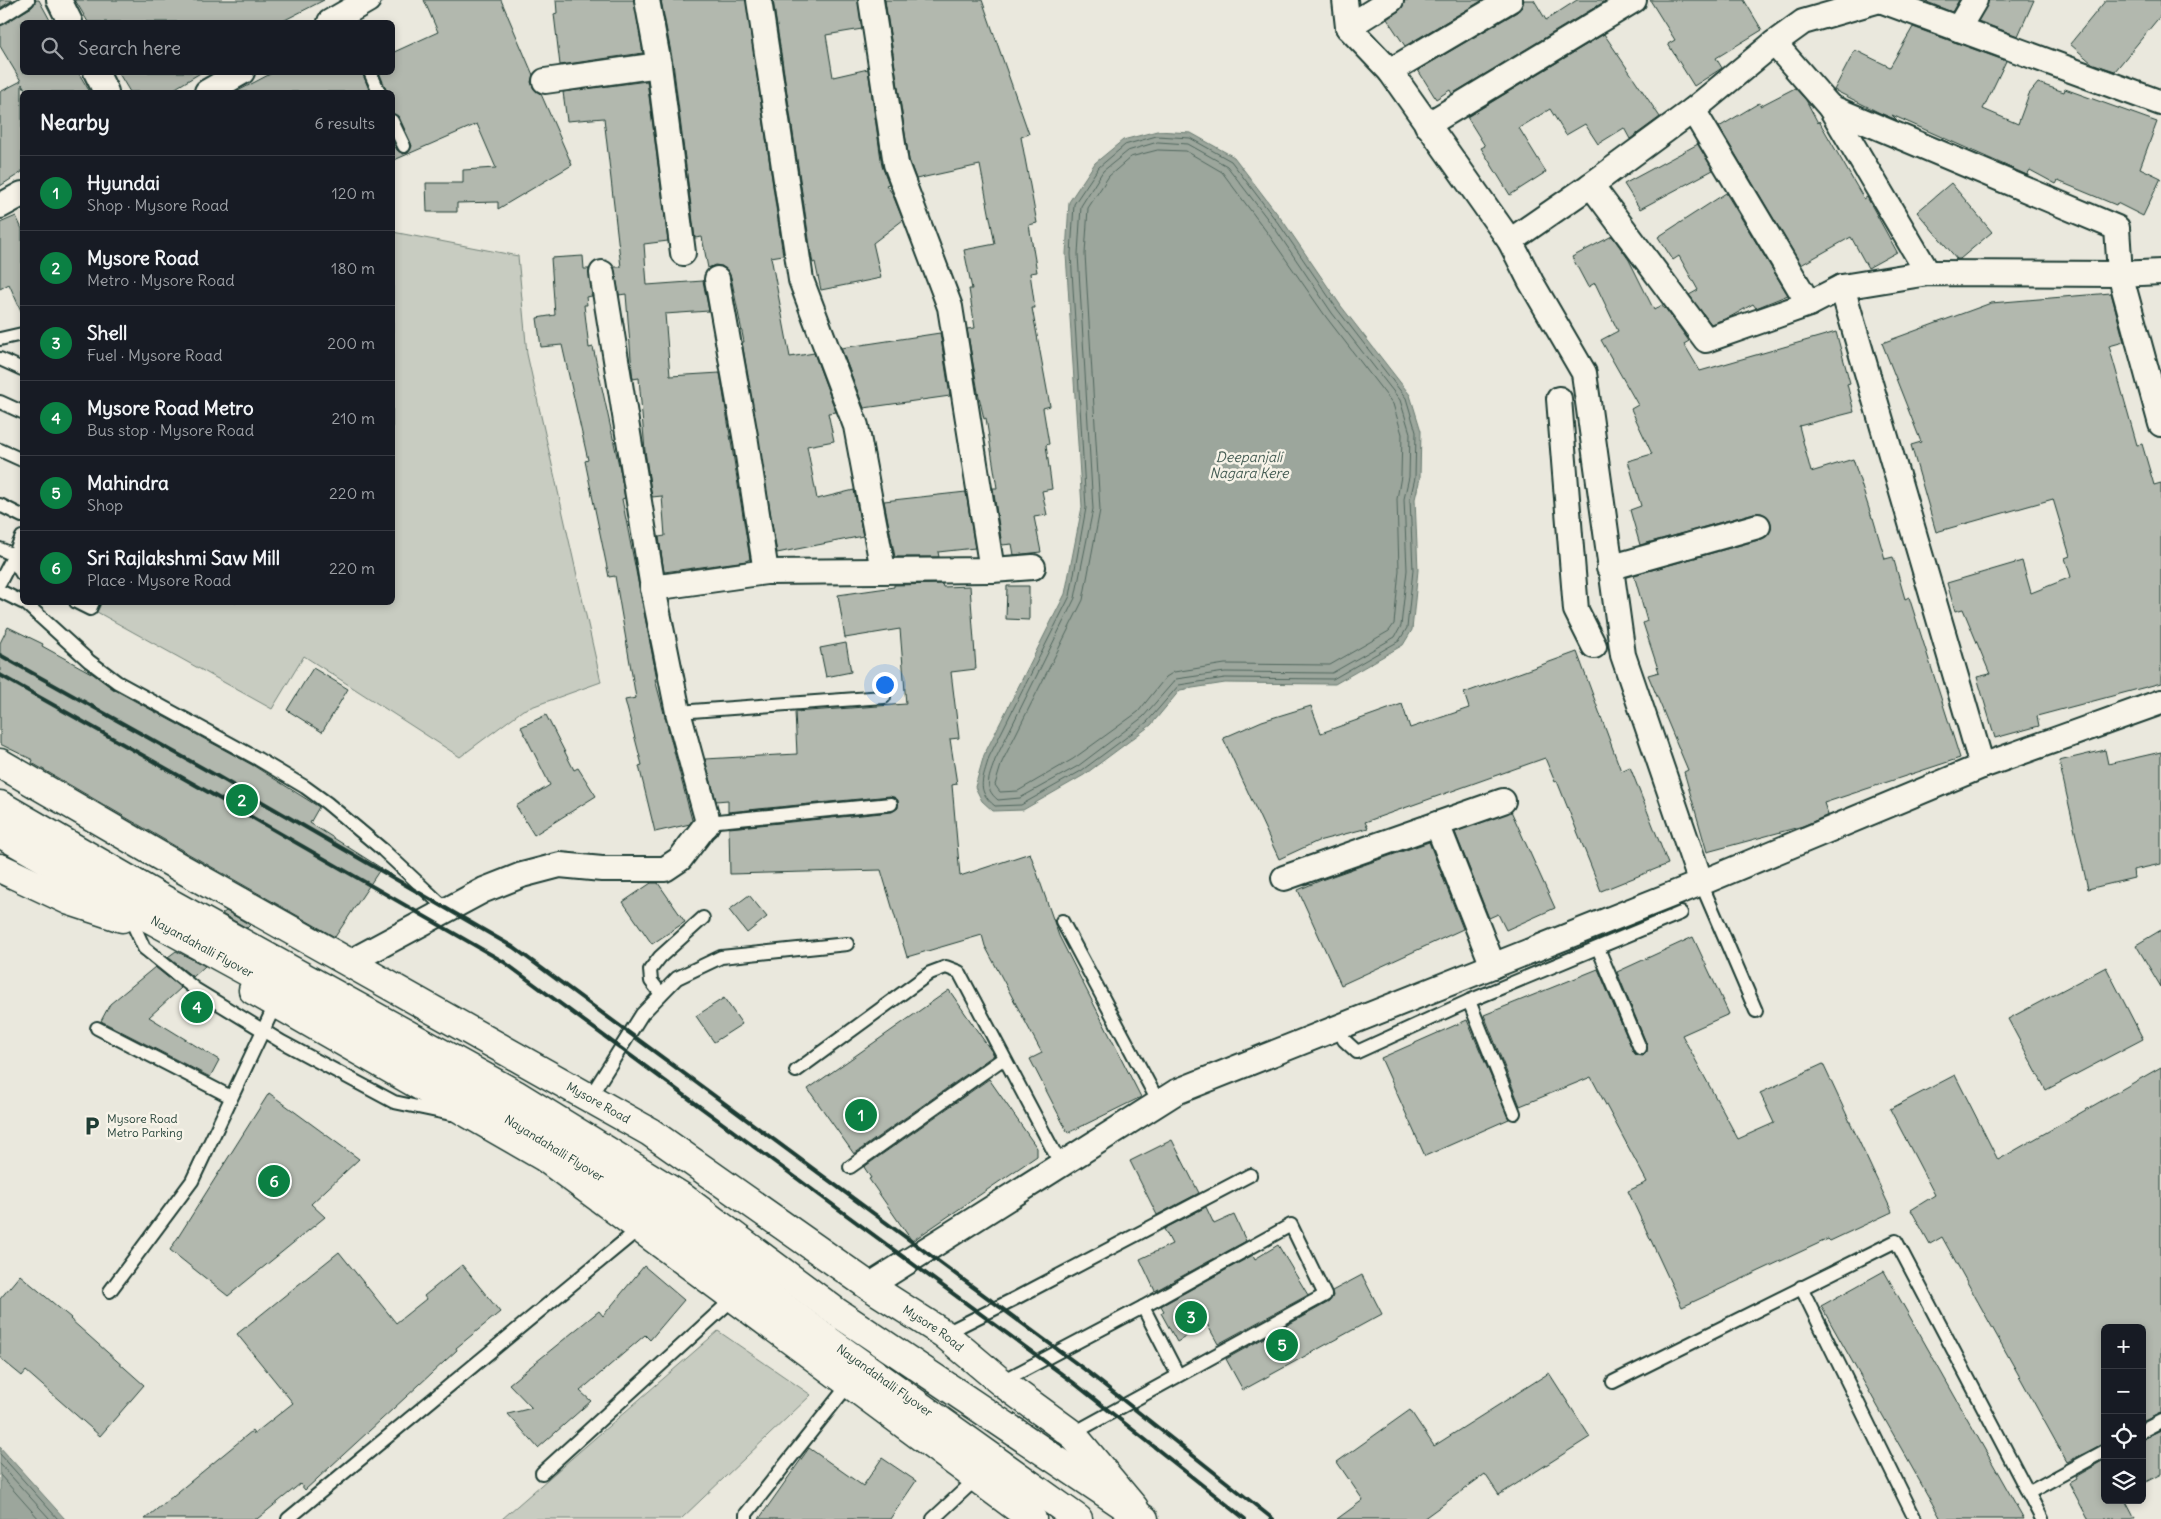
<!DOCTYPE html>
<meta charset="utf-8">
<style>
:root{--surface:#171b24;--page:#20242c;--text:#f1f3f6;--muted:#9ea1a6;--line:#363941;--accent:#0b8043}
body{margin:0;font-family:Delius,sans-serif;background:var(--page);color:var(--text)}
.controls{position:absolute;right:15px;bottom:15px;display:grid;overflow:hidden;border-radius:8px;box-shadow:0 2px 8px #0003}
.controls button{width:45px;height:45px;display:grid;place-items:center;padding:0;border:0;border-bottom:1px solid var(--line);background:var(--surface);color:var(--text);font:25px sans-serif}
.you{position:absolute;left:884px;top:684px;width:18px;height:18px;margin:-12px;border:4px solid #fff;border-radius:50%;background:#1a73e8;box-shadow:0 0 0 8px #1a73e833}
.badge{display:grid;place-items:center;width:32px;height:32px;border-radius:50%;background:var(--accent);color:#fff;font-size:16px;font-weight:700}
.pin{position:absolute;translate:-50% -50%;border:2px solid #fff;box-shadow:0 1px 5px #0006}
.list{margin:0;padding:0;list-style:none}
h2{display:flex;justify-content:space-between;align-items:center;height:65px;margin:0;padding:0 20px;font-size:21px}
h2 small{font-size:16px;font-weight:400;color:var(--muted)}
.list li{display:grid;grid-template-columns:32px 1fr auto;gap:15px;align-items:center;box-sizing:border-box;height:75px;padding:0 20px;border-top:1px solid var(--line)}
.list b{display:block;font-size:19px;white-space:nowrap}
.list p{margin:0;font-size:16px;white-space:nowrap;color:var(--muted)}
.list em{font-size:16px;font-style:normal;color:var(--muted)}
.icon{flex:none;width:28px;height:28px;fill:none;stroke:currentColor;stroke-width:2;stroke-linecap:round;stroke-linejoin:round}
.map{position:relative;flex:none;width:2161px;height:1519px;overflow:hidden}
.search{position:absolute;background:var(--surface);box-shadow:0 2px 8px #0003;left:20px;top:20px;width:375px;height:55px;display:flex;align-items:center;gap:12px;box-sizing:border-box;padding:0 18px;border-radius:8px;color:var(--muted);font-size:19px}
.panel{position:absolute;background:var(--surface);box-shadow:0 2px 8px #0003;left:20px;top:90px;width:375px;height:515px;border-radius:8px}
.map>svg:first-child{display:block}
.green{fill:#c8ccc1;stroke:#74847a}
.water{fill:#9ca69c;stroke:#6a7c72}
.lines{fill:none;stroke-linecap:round;stroke-linejoin:round}
.shore{stroke:#51675e;stroke-width:1}
.building{fill:#b2b8ae;stroke:#1f3d34}
.service-casing{stroke:#1f3d34;stroke-width:16}
.minor-casing{stroke:#1f3d34;stroke-width:28}
.tertiary-casing{stroke:#1f3d34;stroke-width:31}
.trunk-casing{stroke:#1f3d34;stroke-width:31}
.service{stroke:#f7f3e8;stroke-width:12}
.minor{stroke:#f7f3e8;stroke-width:24}
.tertiary{stroke:#f7f3e8;stroke-width:28}
.trunk{stroke:#f7f3e8;stroke-width:28}
.rail{stroke:#1f3d34;stroke-width:4}
.labels{text-anchor:middle;stroke-width:5;stroke-linejoin:round;paint-order:stroke}
.street-label{font-size:12px;fill:#1f3d34;stroke:#f7f3e8}
.poi-label{font-size:12px;fill:#1f3d34;stroke:#f7f3e8;text-anchor:start}
.water-label{font-size:14px;font-style:italic;fill:#445c53;stroke:#f7f3e8}
</style>
<div class="map">
<svg width="2161" height="1519" viewBox="0 0 2161 1519">
<rect width="100%" height="100%" fill="#eae8dd"/>
<filter id="ink" filterUnits="userSpaceOnUse"><feTurbulence type="fractalNoise" baseFrequency=".02" numOctaves="2"/><feDisplacementMap in="SourceGraphic" scale="10" xChannelSelector="R" yChannelSelector="G"/><feConvolveMatrix kernelMatrix="1 2 1 2 8 2 1 2 1" color-interpolation-filters="sRGB"/></filter>
<g filter="url(#ink)">
<g class="green">
<polygon points="393,232 518,256 527,354 601,682 523,710 460,757 304,656 272,709 97,612 102,602 392,602"/>
<polygon points="718,1331 811,1395 681,1519 502,1519"/>
</g>
<g class="water">
<polygon points="1157,131 1191,133 1234,157 1285,224 1341,306 1410,395 1421,431 1420,478 1415,499 1418,570 1412,630 1403,645 1335,684 1225,683 1180,690 1151,725 1084,775 1023,810 993,811 982,801 975,787 984,755 1065,594 1082,507 1066,254 1069,202 1095,163 1123,140"/>
<polygon points="0,1447 65,1519 0,1519"/>
</g>
<g class="lines">
<g class="shore">
<path d="M1157 136 1190 138 1231 161 1281 227 1337 309 1406 398 1416 432 1415 478 1410 499 1413 570 1407 628 1399 641 1333 679 1225 678 1179 685 1147 722 1081 771 1021 805 995 806C975 790 983 779 989 757L1070 596 1086 508 1071 254 1074 204 1099 167 1125 145Z"/>
<path d="M1158 142 1188 144 1227 166 1276 230 1332 313 1400 400 1410 433 1409 477 1404 499 1407 570 1401 626 1395 637 1332 673 1225 672 1176 679 1143 717 1078 766 1020 798 998 800C982 787 990 776 995 760L1075 598 1093 509 1078 254 1081 206 1103 171 1128 151Z"/>
<polygon points="1158,150 1186,151 1222,172 1269,235 1326,317 1393,404 1402,434 1401,476 1397,499 1399,570 1394,624 1389,631 1330,665 1225,664 1174,672 1166,677 1138,712 1073,759 1018,791 1000,792 995,785 1002,762 1083,600 1100,510 1085,254 1088,208 1109,176 1131,157"/>
<polyline points="0,1454 58,1519"/>
<polyline points="0,1464 50,1519"/>
<polyline points="0,1475 39,1519"/>
</g>
</g>
<g class="building">
<polygon points="0,0 13,0 0,8"/>
<polygon points="36,0 39,0 51,22 22,22 22,72 78,72 90,92 27,92 22,84 22,172 0,186 0,92 21,81 0,46 0,26 32,7"/>
<polygon points="75,0 324,0 281,22 88,22"/>
<polygon points="424,0 501,0 533,75 531,82 534,89 541,94 572,165 498,209 498,202 457,203 457,212 427,212 426,183 463,183 463,170 496,168 477,124 392,161 392,141 397,150 403,154 408,153 412,146 399,117 392,113 392,92 387,92 379,72 392,72 392,53 438,32"/>
<polygon points="556,0 634,0 643,53 560,65 554,14 557,13"/>
<polygon points="661,0 746,0 783,255 771,257 790,357 814,353 836,412 828,413 834,441 807,446 817,499 854,490 863,536 777,553 742,342 744,342 731,277 728,271 722,266 715,265 708,268 702,237 695,238 673,63"/>
<polygon points="773,0 858,0 862,29 826,35 833,77 868,69 882,166 889,184 886,185 892,193 903,220 873,243 881,278 821,290 815,262 813,263 812,259"/>
<polygon points="885,0 982,0 1029,134 1021,137 1037,223 1029,225 1037,272 1030,273 1035,308 1032,308 1050,406 1043,408 1049,444 1046,445 1052,489 1042,491 1047,515 1034,517 1041,552 1014,555 1012,544 1002,545 993,488 997,488 986,418 984,419 978,392 967,329 975,328 969,289 972,289 964,250 995,244 980,165 916,179 909,160"/>
<polygon points="1405,0 1483,0 1405,46 1387,19 1399,11 1403,6"/>
<polygon points="1524,0 1534,0 1546,20 1577,0 1607,0 1452,94 1450,90 1436,99 1418,70 1517,12 1522,7"/>
<polygon points="1650,0 1744,0 1762,30 1716,58 1722,68 1694,86 1668,44 1675,40"/>
<polygon points="1928,0 1959,0 1952,12 1927,2"/>
<polygon points="1989,0 2034,0 2018,36 1978,21"/>
<polygon points="2106,0 2161,0 2161,15 2115,71 2093,64 2070,44"/>
<polygon points="1913,27 2006,61 1983,109 2018,124 2029,94 2038,83 2064,92 2065,89 2157,122 2140,168 2161,178 2143,216 2117,203 2116,205 2058,181 2056,184 2030,170 2027,175 1892,115 1897,120 1880,113 1834,90 1855,50 1890,67"/>
<polygon points="1604,34 1660,117 1630,139 1624,128 1598,144 1585,124 1566,135 1550,109 1519,128 1546,172 1510,195 1481,148 1485,146 1467,117"/>
<polygon points="118,72 202,72 169,92 130,92"/>
<polygon points="274,72 362,72 370,92 236,92"/>
<polygon points="647,81 668,241 644,244 647,285 703,281 709,311 665,314 670,376 720,373 750,559 746,561 664,572 659,537 665,536 662,496 652,497 645,451 639,378 633,379 632,371 626,294 619,295 614,267 621,267 604,118 567,121 563,92"/>
<polygon points="1795,88 1806,100 1818,123 1819,121 1864,199 1867,197 1897,252 1868,268 1851,237 1801,265 1719,127 1759,103 1760,106"/>
<polygon points="1698,144 1713,170 1640,209 1624,184"/>
<polygon points="1951,183 1992,232 1960,259 1957,259 1917,212"/>
<polygon points="1726,193 1788,295 1756,308 1753,304 1730,317 1711,324 1689,295 1698,290 1679,256 1673,260 1658,237"/>
<polygon points="16,216 22,229 22,313 9,284 0,289 0,223"/>
<polygon points="1612,236 1629,260 1654,310 1662,305 1664,309 1665,308 1689,341 1684,344 1700,371 1836,332 1850,383 1847,384 1854,412 1799,426 1811,472 1853,459 1872,518 1873,518 1885,559 1893,557 1905,599 1909,597 1960,758 1824,803 1828,815 1803,826 1707,852 1684,772 1688,770 1648,675 1659,672 1643,623 1647,621 1634,575 1762,539 1768,535 1771,530 1771,523 1767,516 1761,513 1754,513 1640,545 1630,510 1641,506 1628,461 1652,454 1631,409 1638,405 1601,340 1618,331 1595,283 1588,287 1572,257"/>
<polygon points="583,256 584,269 589,269 592,296 586,297 587,305 584,305 589,348 593,347 620,470 625,498 622,499 657,679 655,679 692,820 690,824 655,832 639,766 642,765 625,700 636,698 615,576 609,577 585,461 588,460 562,345 541,347 537,318 555,315 551,258"/>
<polygon points="2111,293 2124,342 2109,346 2137,445 2142,444 2154,485 2161,483 2161,683 2037,716 2039,726 1995,738 1977,677 1990,674 1963,609 1955,611 1947,583 2022,561 2031,593 2071,577 2065,558 2070,556 2053,499 1936,532 1911,445 1921,442 1882,343 1991,303"/>
<polygon points="940,333 950,396 864,408 841,348"/>
<polygon points="966,492 975,548 938,552 939,557 895,557 884,501"/>
<polygon points="942,584 943,587 970,586 976,669 951,672 959,738 950,739 957,784 952,785 960,876 1030,853 1059,936 1141,1097 1068,1133 1030,1059 1042,1053 985,946 982,935 907,957 881,870 730,874 729,828 892,812 898,808 898,800 890,796 728,812 728,800 716,801 705,759 797,754 795,712 906,704 900,629 845,638 838,595 894,587 894,585"/>
<polygon points="1007,586 1029,586 1029,620 1006,619"/>
<polygon points="8,627 43,644 42,646 93,674 113,689 254,766 319,807 310,823 381,868 335,937 187,853 32,763 33,760 0,744 0,643"/>
<polygon points="846,643 851,672 826,677 820,648"/>
<polygon points="1577,652 1621,771 1630,767 1668,864 1601,891 1557,781 1555,782 1545,758 1365,822 1368,828 1318,841 1279,859 1223,738 1262,721 1311,706 1321,733 1402,704 1410,728 1469,708 1464,693"/>
<polygon points="313,668 348,689 322,732 287,710"/>
<polygon points="546,715 574,770 578,768 596,796 534,835 516,806 550,785 521,727"/>
<polygon points="2105,750 2108,764 2161,752 2161,864 2133,870 2134,878 2088,889 2059,761"/>
<polygon points="1511,811 1555,908 1506,930 1498,914 1489,918 1455,832"/>
<polygon points="1429,842 1463,929 1341,985 1298,890 1324,879"/>
<polygon points="651,883 658,883 685,922 652,944 623,902"/>
<polygon points="749,895 767,917 747,933 729,910"/>
<polygon points="226,911 250,925 247,928 222,914"/>
<polygon points="2161,930 2161,987 2136,945"/>
<polygon points="1693,937 1729,1014 1682,1035 1738,1139 1774,1123 1760,1093 1823,1064 1892,1212 1830,1241 1828,1239 1682,1307 1628,1191 1647,1182 1591,1077 1520,1106 1484,1015 1598,969 1633,1051 1636,1055 1643,1056 1647,1052 1647,1045 1617,972"/>
<polygon points="176,951 205,966 193,977 168,957"/>
<polygon points="155,967 181,988 149,1017 219,1060 210,1077 101,1021 110,1004"/>
<polygon points="2106,967 2143,1039 2046,1090 2008,1019"/>
<polygon points="949,990 994,1055 854,1154 808,1089"/>
<polygon points="724,998 742,1024 714,1042 696,1016"/>
<polygon points="1467,1020 1509,1119 1425,1156 1381,1058"/>
<polygon points="2161,1067 2161,1413 2142,1422 2142,1328 2105,1328 2105,1443 2067,1462 1942,1237 1930,1244 1911,1210 1935,1195 1890,1109 1955,1075 1998,1160"/>
<polygon points="989,1079 1037,1148 1037,1156 912,1241 869,1179 871,1178 864,1167"/>
<polygon points="269,1093 359,1159 311,1204 325,1217 228,1296 170,1250"/>
<polygon points="1172,1140 1199,1193 1157,1215 1130,1161"/>
<polygon points="1206,1207 1214,1224 1234,1215 1246,1241 1155,1291 1140,1259 1172,1244 1164,1229"/>
<polygon points="1278,1245 1308,1295 1218,1344 1207,1324 1177,1342 1161,1313 1164,1311 1161,1306 1253,1255 1255,1259"/>
<polygon points="339,1252 396,1323 426,1299 424,1296 462,1265 500,1312 456,1348 457,1350 305,1490 300,1484 257,1519 145,1519 252,1431 254,1434 293,1403 237,1334"/>
<polygon points="644,1266 684,1300 650,1340 645,1335 580,1391 591,1401 538,1448 508,1414 532,1408 509,1384 599,1311 603,1316"/>
<polygon points="1884,1271 2024,1519 1941,1519 1821,1306"/>
<polygon points="20,1275 71,1318 70,1319 144,1385 100,1436 26,1371 22,1376 0,1358 0,1299"/>
<polygon points="1362,1275 1382,1314 1243,1390 1226,1359 1329,1302 1333,1296 1332,1291"/>
<polygon points="1549,1373 1590,1437 1499,1495 1485,1474 1423,1519 1337,1519 1363,1500 1337,1462 1410,1410 1434,1446"/>
<polygon points="2161,1430 2161,1474 2142,1484 2142,1439"/>
<polygon points="809,1448 863,1486 882,1458 916,1481 890,1519 759,1519"/>
<polygon points="2105,1460 2105,1500 2125,1500 2135,1519 2088,1519 2069,1483 2076,1479 2075,1477"/>
</g>
<g class="lines">
<defs>
<g id="service">
<polyline points="0,18 28,0"/>
<polyline points="370,72 379,92"/>
<polyline points="392,121 404,146"/>
<polyline points="0,339 22,334"/>
<polyline points="0,359 22,369"/>
<polyline points="0,402 22,412"/>
<polyline points="0,450 22,460"/>
<polyline points="0,505 22,516"/>
<path d="M22 537C14 554 11 558 22 574"/>
<polyline points="0,549 14,555 0,582"/>
<polyline points="0,591 22,602"/>
<polyline points="24,602 89,661 117,682 258,759 305,787 327,803 383,850 447,910"/>
<polyline points="76,602 90,609 93,602"/>
<polyline points="678,712 884,697"/>
<polyline points="708,822 891,804"/>
<polyline points="1701,883 1756,1011"/>
<polyline points="1062,921 1159,1103"/>
<polyline points="133,924 144,948 195,989 282,1042 394,1102 451,1114"/>
<polyline points="1598,948 1640,1048"/>
<polyline points="661,994 651,981 650,970 660,957 703,918"/>
<polyline points="1469,1001 1514,1113"/>
<polyline points="1339,1027 1344,1040 1357,1052 1469,1001 1681,913"/>
<polyline points="97,1028 231,1097"/>
<polyline points="796,1071 930,973 946,967 959,972 1061,1165"/>
<polyline points="590,1097 642,1014 677,978 721,957 847,944"/>
<polyline points="850,1167 1004,1058"/>
<polyline points="1801,1287 1915,1519"/>
<polyline points="110,1291 192,1181 276,1003"/>
<polyline points="1143,1307 1178,1375"/>
<polyline points="944,1334 1016,1298 1250,1175"/>
<polyline points="1001,1382 1143,1307 1291,1225 1325,1295 1072,1434"/>
<polyline points="1613,1382 1896,1241 2042,1519"/>
<polyline points="2142,1431 2161,1421"/>
<polyline points="542,1473 735,1297"/>
<polyline points="2028,1493 2105,1451"/>
<polyline points="288,1519 640,1228"/>
<polyline points="746,1519 746,1514 849,1384"/>
<polyline points="933,1519 977,1478"/>
</g>
<g id="minor">
<polyline points="59,0 70,22"/>
<polyline points="647,0 659,65 683,253"/>
<polyline points="759,0 801,280 856,426 883,570"/>
<polyline points="871,0 896,164 950,307 992,570"/>
<polyline points="1345,0 1348,27 1390,71 1510,241 1531,282 1584,373 1623,655 1701,883"/>
<polyline points="330,22 368,0"/>
<polyline points="1348,27 1391,0"/>
<polyline points="1958,29 1975,0"/>
<polyline points="1774,43 1830,107 1928,273"/>
<polyline points="1390,71 1510,0"/>
<polyline points="96,72 106,92"/>
<polyline points="545,81 659,65"/>
<polyline points="207,92 242,72"/>
<polyline points="1830,107 2117,228 2120,274 2161,424"/>
<polyline points="1693,110 1809,304"/>
<polyline points="1427,125 1634,0"/>
<polyline points="1591,185 1706,340 1809,304 1842,287 1928,273 2120,274 2161,272"/>
<polyline points="0,206 22,194"/>
<polyline points="1510,241 1591,185 1693,110 1774,43 1803,22 1880,0 2161,103"/>
<polyline points="602,273 653,588 678,712 708,822 706,826"/>
<polyline points="717,279 745,436 766,572"/>
<polyline points="1842,287 1982,766"/>
<polyline points="1559,399 1576,610 1594,646"/>
<polyline points="1609,568 1758,526"/>
<polyline points="653,588 766,572 992,570 1033,567"/>
<polyline points="1437,824 1493,966"/>
<polyline points="1284,878 1503,801"/>
<polyline points="350,962 484,890 522,875 560,865 602,869 665,869 680,859 708,822"/>
<polyline points="869,1286 1176,1092 1701,883 1982,766 2161,702"/>
</g>
<g id="tertiary">
<path id="s1" d="M0 763 179 867 650 1132 869 1286 944 1334 1001 1382 1072 1434 1134 1508"/>
<polyline points="253,990 544,1157 1032,1519"/>
</g>
<g id="trunk">
<polyline points="0,805 152,893 515,1094 682,1197 835,1311 1144,1519"/>
<path id="s2" d="M0 833 149 918 367 1037 505 1118 668 1219 822 1336 1078 1519"/>
<polyline points="0,868 70,901 122,918"/>
</g>
</defs>
<use href="#service" class="service-casing"/>
<use href="#minor" class="minor-casing"/>
<use href="#tertiary" class="tertiary-casing"/>
<use href="#trunk" class="trunk-casing"/>
<use href="#service" class="service"/>
<use href="#minor" class="minor"/>
<use href="#tertiary" class="tertiary"/>
<use href="#trunk" class="trunk"/>
<g class="rail">
<polyline points="0,655 217,776 513,947 1084,1369 1273,1519"/>
<polyline points="0,675 208,792 504,962 1074,1383 1245,1519"/>
</g>
</g>
</g>
<defs>
<symbol id="parking-bare" viewBox="-9 -9 18 18"><path d="M-3.5-5.5H1a3.5 3.5 0 0 1 0 7H-1V5.5H-3.5ZM-1-3.4V-.6H.8a1.4 1.4 0 0 0 0-2.8Z" fill="#1f3d34" stroke="#f7f3e8" stroke-width="2.5" paint-order="stroke"/></symbol>
</defs>
<g fill-rule="evenodd">
<use href="#parking-bare" x="78" y="1112" width="28" height="28"/>
</g>
<g class="labels">
<g class="street-label">
<text dy="4" stroke="none"><textPath href="#s2" startOffset="232">Nayandahalli Flyover</textPath></text>
<text dy="4" stroke="none"><textPath href="#s1" startOffset="688">Mysore Road</textPath></text>
<text dy="4" stroke="none"><textPath href="#s2" startOffset="638">Nayandahalli Flyover</textPath></text>
<text dy="4" stroke="none"><textPath href="#s1" startOffset="1092">Mysore Road</textPath></text>
<text dy="4" stroke="none"><textPath href="#s2" startOffset="1042">Nayandahalli Flyover</textPath></text>
</g>
<g class="poi-label">
<text x="107" y="1123">Mysore Road<tspan x="107" dy="14">Metro Parking</tspan></text>
</g>
<g class="water-label">
<text x="1249" y="462">Deepanjali<tspan x="1249" dy="16">Nagara Kere</tspan></text>
</g>
</g>
</svg>
<div class="controls">
<button>+</button>
<button>−</button>
<button><svg class="icon" aria-label="locate" viewBox="0 0 24 24"><circle cx="12" cy="12" r="6"/><path d="M12 2v4M12 18v4M2 12h4M18 12h4"/></svg></button>
<button><svg class="icon" aria-label="layers" viewBox="0 0 24 24"><path d="M12 4l9 5-9 5-9-5zM3 14l9 5 9-5"/></svg></button>
</div>
<div class="you"></div>
<div class="pin badge" style="left:861px;top:1115px">1</div>
<div class="pin badge" style="left:242px;top:800px">2</div>
<div class="pin badge" style="left:1191px;top:1317px">3</div>
<div class="pin badge" style="left:197px;top:1007px">4</div>
<div class="pin badge" style="left:1282px;top:1345px">5</div>
<div class="pin badge" style="left:274px;top:1181px">6</div>
<div class="search"><svg class="icon" aria-label="search" viewBox="0 0 24 24"><circle cx="10" cy="10" r="6"/><path d="M15 15l6 6"/></svg>Search here</div>
<section class="panel">
<h2>Nearby<small>6 results</small></h2>
<ul class="list">
<li><span class="badge">1</span><div><b>Hyundai</b><p>Shop · Mysore Road</p></div><em>120 m</em></li>
<li><span class="badge">2</span><div><b>Mysore Road</b><p>Metro · Mysore Road</p></div><em>180 m</em></li>
<li><span class="badge">3</span><div><b>Shell</b><p>Fuel · Mysore Road</p></div><em>200 m</em></li>
<li><span class="badge">4</span><div><b>Mysore Road Metro</b><p>Bus stop · Mysore Road</p></div><em>210 m</em></li>
<li><span class="badge">5</span><div><b>Mahindra</b><p>Shop</p></div><em>220 m</em></li>
<li><span class="badge">6</span><div><b>Sri Rajlakshmi Saw Mill</b><p>Place · Mysore Road</p></div><em>220 m</em></li>
</ul>
</section>
</div>
